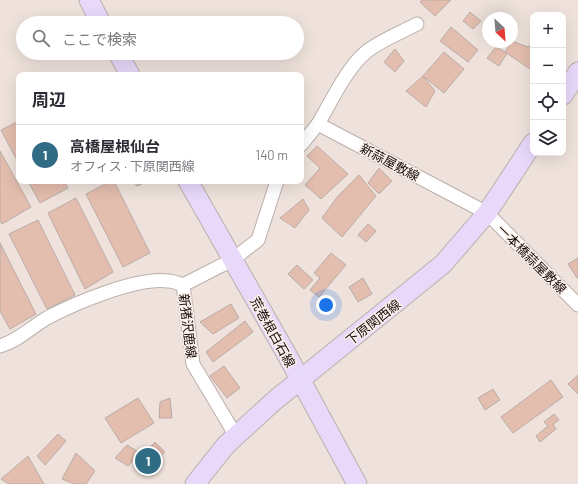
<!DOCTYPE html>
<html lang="ja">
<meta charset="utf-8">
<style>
:root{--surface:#fff;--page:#f7f7f7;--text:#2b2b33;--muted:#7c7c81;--line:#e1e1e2;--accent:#316c85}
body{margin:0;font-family:Barlow,"Noto Sans JP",sans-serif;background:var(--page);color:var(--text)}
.controls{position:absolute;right:12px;top:12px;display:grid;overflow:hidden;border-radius:8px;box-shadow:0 4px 16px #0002}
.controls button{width:36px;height:36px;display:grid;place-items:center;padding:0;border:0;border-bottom:1px solid var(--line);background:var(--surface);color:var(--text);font:20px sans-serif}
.compass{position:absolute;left:482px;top:12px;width:36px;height:36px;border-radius:50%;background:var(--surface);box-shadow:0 4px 16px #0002;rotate:154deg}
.you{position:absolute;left:326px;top:305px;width:14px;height:14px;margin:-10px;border:3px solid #fff;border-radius:50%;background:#1a73e8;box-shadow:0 0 0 6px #1a73e833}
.badge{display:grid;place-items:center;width:26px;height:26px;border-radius:50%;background:var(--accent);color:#fff;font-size:13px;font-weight:700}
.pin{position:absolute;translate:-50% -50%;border:2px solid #fff;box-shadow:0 1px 4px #0006}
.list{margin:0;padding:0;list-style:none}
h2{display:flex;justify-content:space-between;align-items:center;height:52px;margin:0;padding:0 16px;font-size:17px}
h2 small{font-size:13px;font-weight:400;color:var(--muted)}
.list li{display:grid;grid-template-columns:26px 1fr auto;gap:12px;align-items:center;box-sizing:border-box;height:60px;padding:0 16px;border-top:1px solid var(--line)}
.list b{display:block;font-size:15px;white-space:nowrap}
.list p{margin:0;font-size:13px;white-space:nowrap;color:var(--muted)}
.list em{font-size:13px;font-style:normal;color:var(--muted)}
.icon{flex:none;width:22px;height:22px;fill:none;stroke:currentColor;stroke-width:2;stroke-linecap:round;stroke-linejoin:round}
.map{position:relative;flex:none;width:578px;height:484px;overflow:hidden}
.search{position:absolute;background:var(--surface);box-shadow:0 4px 16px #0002;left:16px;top:16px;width:288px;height:44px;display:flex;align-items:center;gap:10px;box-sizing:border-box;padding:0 14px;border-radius:22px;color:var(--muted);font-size:15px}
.panel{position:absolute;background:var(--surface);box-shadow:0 4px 16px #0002;left:16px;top:72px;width:288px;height:112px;border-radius:8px}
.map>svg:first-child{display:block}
.building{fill:#e3bdae;stroke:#baaca7}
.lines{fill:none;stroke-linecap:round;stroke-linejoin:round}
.street-casing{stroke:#bcafaa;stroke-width:15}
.secondary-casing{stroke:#bcafaa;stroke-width:21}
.street{stroke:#fff;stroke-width:13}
.secondary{stroke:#e8d9fa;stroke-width:19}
.labels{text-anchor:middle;stroke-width:3;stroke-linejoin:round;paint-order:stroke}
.street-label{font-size:13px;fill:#130e0d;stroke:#fdefea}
</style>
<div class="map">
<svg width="578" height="484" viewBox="0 0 578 484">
<rect width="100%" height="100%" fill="#efe2dc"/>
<g class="building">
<polygon points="422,0 451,0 435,16 420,2"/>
<polygon points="470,12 481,21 473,29 463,21"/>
<polygon points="451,27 478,50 468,62 440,41"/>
<polygon points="512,41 528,47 533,43 533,71 505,52"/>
<polygon points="496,47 507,53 499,66 487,58"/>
<polygon points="395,49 404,61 395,72 384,62"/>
<polygon points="444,52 464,69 444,93 423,76"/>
<polygon points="423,76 435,91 426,107 406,91"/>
<polygon points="19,121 19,164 1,130"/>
<polygon points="317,146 348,174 321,199 305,185 320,168 307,156"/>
<polygon points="0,151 31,207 2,224 0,221"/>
<polygon points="379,168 392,181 379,194 368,183"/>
<polygon points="359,175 376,196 342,237 322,218 338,196"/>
<polygon points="28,181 64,181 68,188 40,203"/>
<polygon points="111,181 114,181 150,253 123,267 86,194"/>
<polygon points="133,181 148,181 137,186"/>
<polygon points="76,198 113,272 85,289 48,213"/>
<polygon points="303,199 309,210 295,228 280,218"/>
<polygon points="38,220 75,295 47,309 9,234"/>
<polygon points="368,224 376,231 366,242 358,235"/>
<polygon points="0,243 36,314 10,329 0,311"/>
<polygon points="331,253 346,265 319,297 310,290 320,278 314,273"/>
<polygon points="578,258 578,277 577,278 568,264"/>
<polygon points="297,265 313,280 304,289 288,274"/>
<polygon points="363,278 372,294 358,302 349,287"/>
<polygon points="231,304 239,318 213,334 200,322"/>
<polygon points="245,321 253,332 213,362 206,352"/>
<polygon points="224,366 240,388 227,398 210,376"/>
<polygon points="578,375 578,394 568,384"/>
<polygon points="551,380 563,397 513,433 501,417"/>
<polygon points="493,389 500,400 485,410 478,398"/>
<polygon points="138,398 154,423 121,443 105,418"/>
<polygon points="170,398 172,418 159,418 160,402"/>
<polygon points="554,414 559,420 553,424 556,429 540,442 536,436 548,426 544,422"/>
<polygon points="58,434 66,441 45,465 37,456"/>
<polygon points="155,442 165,452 143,475 134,464"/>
<polygon points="127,445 140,453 128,466 115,458"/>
<polygon points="76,453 95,471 86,484 74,484 62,479"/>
<polygon points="28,456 44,484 9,484 1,479"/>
</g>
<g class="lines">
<defs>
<g id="street">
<path d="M318 124C331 102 349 63 370 49 384 39 402 32 417 24"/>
<polyline points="301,145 318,124 487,213 578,305"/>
<path d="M0 346C18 341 30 328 47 318 75 303 137 277 168 281 173 281 178 283 183 285"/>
<polyline points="236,436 193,364 183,285 232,260 258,240 277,181"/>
</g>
<g id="secondary">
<polyline points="89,0 101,23"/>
<polyline points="118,53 130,75"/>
<polyline points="563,95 578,72"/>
<polyline points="188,181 287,355 357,484"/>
<polyline points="195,484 226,445 274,401 443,264 487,213 533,143"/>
</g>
</defs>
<use href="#street" class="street-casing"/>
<use href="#secondary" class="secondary-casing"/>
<use href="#street" class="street"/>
<use href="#secondary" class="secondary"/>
</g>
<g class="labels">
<g class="street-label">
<text transform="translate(390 162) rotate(28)" y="5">新蒜屋敷線</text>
<text transform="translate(532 259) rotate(45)" y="5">一本橋蒜屋敷線</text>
<text transform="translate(373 322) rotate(-38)" y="5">下原関西線</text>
<text transform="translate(188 326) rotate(83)" y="5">新猪沢鹿線</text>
<text transform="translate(273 332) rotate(61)" y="5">荒巻根白石線</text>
</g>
</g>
</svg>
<div class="controls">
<button>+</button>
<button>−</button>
<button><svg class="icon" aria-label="locate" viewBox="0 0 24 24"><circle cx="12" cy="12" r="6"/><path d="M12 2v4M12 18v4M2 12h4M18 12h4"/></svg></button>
<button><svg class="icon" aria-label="layers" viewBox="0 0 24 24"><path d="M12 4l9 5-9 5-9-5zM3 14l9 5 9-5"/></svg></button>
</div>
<svg class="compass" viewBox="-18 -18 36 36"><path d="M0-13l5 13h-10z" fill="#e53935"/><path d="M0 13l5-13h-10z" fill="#7c7c81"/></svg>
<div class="you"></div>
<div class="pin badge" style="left:148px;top:461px">1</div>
<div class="search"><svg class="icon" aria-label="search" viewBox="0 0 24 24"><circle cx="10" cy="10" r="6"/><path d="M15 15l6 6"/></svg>ここで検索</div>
<section class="panel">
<h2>周辺<small></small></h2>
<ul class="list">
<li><span class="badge">1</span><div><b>高橋屋根仙台</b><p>オフィス · 下原関西線</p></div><em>140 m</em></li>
</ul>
</section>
</div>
